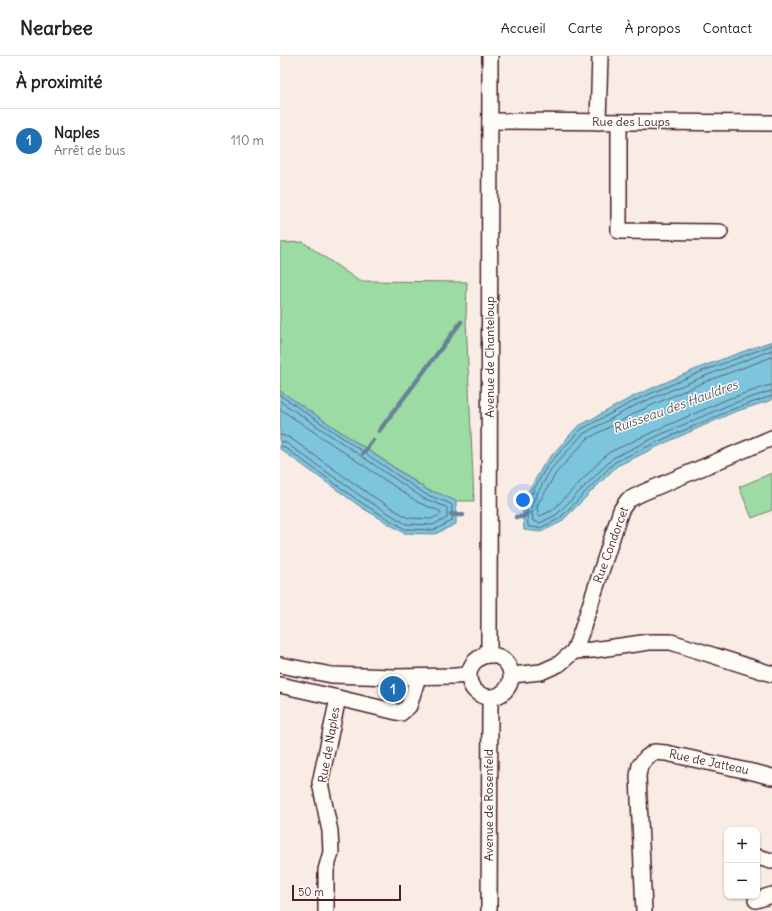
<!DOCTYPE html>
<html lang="fr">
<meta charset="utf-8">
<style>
:root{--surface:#fff;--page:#f2f2f2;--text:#222;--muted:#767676;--line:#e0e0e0;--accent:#1f6fb2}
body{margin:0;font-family:Delius,sans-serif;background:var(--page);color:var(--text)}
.controls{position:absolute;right:12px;bottom:12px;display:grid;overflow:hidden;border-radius:8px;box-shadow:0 1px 3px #0004}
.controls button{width:36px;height:36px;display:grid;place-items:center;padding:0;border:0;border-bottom:1px solid var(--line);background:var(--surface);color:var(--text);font:20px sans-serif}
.scale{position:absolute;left:12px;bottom:10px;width:109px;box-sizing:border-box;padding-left:4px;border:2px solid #4a1f2b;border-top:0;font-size:11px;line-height:14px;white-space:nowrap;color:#4a1f2b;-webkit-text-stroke:3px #fdfcf7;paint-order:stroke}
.you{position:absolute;left:243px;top:444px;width:14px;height:14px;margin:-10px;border:3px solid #fff;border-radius:50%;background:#1a73e8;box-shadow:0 0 0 6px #1a73e833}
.badge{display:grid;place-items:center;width:26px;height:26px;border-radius:50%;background:var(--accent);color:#fff;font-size:13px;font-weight:700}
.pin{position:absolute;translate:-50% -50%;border:2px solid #fff;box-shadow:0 1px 4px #0006}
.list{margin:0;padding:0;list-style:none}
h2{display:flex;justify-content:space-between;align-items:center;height:52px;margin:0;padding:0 16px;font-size:17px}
h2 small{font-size:13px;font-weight:400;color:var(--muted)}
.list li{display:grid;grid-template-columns:26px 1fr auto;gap:12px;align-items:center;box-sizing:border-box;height:64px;padding:0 16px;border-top:1px solid var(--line)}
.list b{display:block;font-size:15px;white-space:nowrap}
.list p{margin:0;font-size:13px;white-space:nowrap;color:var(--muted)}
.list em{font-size:13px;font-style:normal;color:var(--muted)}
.map{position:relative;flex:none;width:492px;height:855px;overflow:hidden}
header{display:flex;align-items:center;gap:24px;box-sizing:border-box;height:56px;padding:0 20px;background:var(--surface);border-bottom:1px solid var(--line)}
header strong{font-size:19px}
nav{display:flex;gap:22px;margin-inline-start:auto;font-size:14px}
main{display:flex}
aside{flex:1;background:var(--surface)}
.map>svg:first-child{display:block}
.green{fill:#9cdba4;stroke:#737d68}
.water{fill:#7cc5dd;stroke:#688396}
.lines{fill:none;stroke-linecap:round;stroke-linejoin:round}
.shore{stroke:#5e6172;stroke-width:1}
.stream{stroke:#688396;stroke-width:4.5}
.minor-casing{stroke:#4a1f2b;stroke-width:18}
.minor{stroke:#fdfcf7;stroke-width:15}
.labels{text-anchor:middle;stroke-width:3;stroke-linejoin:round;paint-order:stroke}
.street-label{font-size:12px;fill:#4a1f2b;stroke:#fdfcf7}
.water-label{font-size:13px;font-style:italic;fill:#5c5969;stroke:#fdfcf7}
</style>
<header>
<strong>Nearbee</strong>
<nav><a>Accueil</a><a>Carte</a><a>À propos</a><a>Contact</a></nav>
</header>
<main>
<aside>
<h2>À proximité<small></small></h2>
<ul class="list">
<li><span class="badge">1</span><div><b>Naples</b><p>Arrêt de bus</p></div><em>110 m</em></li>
</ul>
</aside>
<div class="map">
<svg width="492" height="855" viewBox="0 0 492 855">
<rect width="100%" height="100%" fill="#f8ece5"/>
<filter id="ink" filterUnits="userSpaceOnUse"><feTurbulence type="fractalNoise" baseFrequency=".025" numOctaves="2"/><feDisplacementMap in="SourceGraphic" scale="8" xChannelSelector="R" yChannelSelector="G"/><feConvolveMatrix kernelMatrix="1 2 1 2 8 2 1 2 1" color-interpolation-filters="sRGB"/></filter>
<g filter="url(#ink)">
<g class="green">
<polygon points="23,186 79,225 187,226 186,262 194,445 176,445 160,438 148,434 0,335 0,187"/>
<polygon points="492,417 492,454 472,462 459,431"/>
</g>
<g class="water">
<polygon points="492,285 492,344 454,356 385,387 337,410 281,466 261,476 244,474 242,447 264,408 297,371 354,340 421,311"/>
<polygon points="0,335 147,434 160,438 176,445 176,468 155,478 124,477 81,451 0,393"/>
</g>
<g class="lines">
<g class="shore">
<polyline points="492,289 423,315 356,344 300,374 267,410 246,447 248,470 249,471 260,472 279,463 335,406 384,383 453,353 492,340"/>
<polyline points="492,294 425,320 358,348 303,378 271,413 251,449 253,465 260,467 276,459 333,402 382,378 451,348 488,336 492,335"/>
<polyline points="492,301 427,325 361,354 307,383 276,417 257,450 258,459 260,460 273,454 326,399 330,396 379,373 448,343 487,330 492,329"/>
<polyline points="0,339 145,438 171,448 172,449 172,465 154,474 125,473 83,448 4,391 0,390"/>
<polyline points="0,345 143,442 166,451 167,452 167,462 153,469 126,468 85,443 6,387 0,385"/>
<polyline points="0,353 139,447 160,455 161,458 151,463 128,462 89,438 10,382 5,380 0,379"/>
</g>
<g class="stream">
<polyline points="99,375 181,266"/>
<polyline points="83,397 93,384"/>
<polyline points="171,458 176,459 183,459"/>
<polyline points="236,461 243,461 247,457"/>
</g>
<defs>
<g id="minor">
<polyline points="210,65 492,67"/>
<polyline points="318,66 320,0"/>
<polyline points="339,67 339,175 440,176"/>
<polyline points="294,595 313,594 369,586 391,586 413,593 492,618"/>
<circle cx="210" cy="620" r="21"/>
<polyline points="203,600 209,593 209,584 210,0"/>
<polyline points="0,609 52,619 113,621 175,620 188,619"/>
<polyline points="232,619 261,616 279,608 294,595 301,577 341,454 348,444 362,437 492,382"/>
<polyline points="0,629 58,642 121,657 129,650 138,621"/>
<polyline points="477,801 492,805"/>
<polyline points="476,844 492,839"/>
<polyline points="46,855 46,814 51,796 50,775 40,727 58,642"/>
<polyline points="209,855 210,649 211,642"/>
<polyline points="364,855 358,720 360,709 366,702 374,696 386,697 477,717 492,721"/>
</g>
</defs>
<use href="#minor" class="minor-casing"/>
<use href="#minor" class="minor"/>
</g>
</g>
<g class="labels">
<g class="street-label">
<text x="351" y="70">Rue des Loups</text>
<text transform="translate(210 301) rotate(-90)" y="4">Avenue de Chanteloup</text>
<text transform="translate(331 489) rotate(-70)" y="4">Rue Condorcet</text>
<text transform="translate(49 689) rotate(-80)" y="4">Rue de Naples</text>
<text transform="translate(429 706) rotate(12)" y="4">Rue de Jatteau</text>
<text transform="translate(209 749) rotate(-90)" y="4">Avenue de Rosenfeld</text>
</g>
<g class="water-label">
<text transform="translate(395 350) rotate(-20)" y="5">Ruisseau des Hauldres</text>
</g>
</g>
</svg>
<div class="controls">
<button>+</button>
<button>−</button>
</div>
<div class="scale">50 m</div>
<div class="you"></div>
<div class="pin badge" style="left:113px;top:633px">1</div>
</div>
</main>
